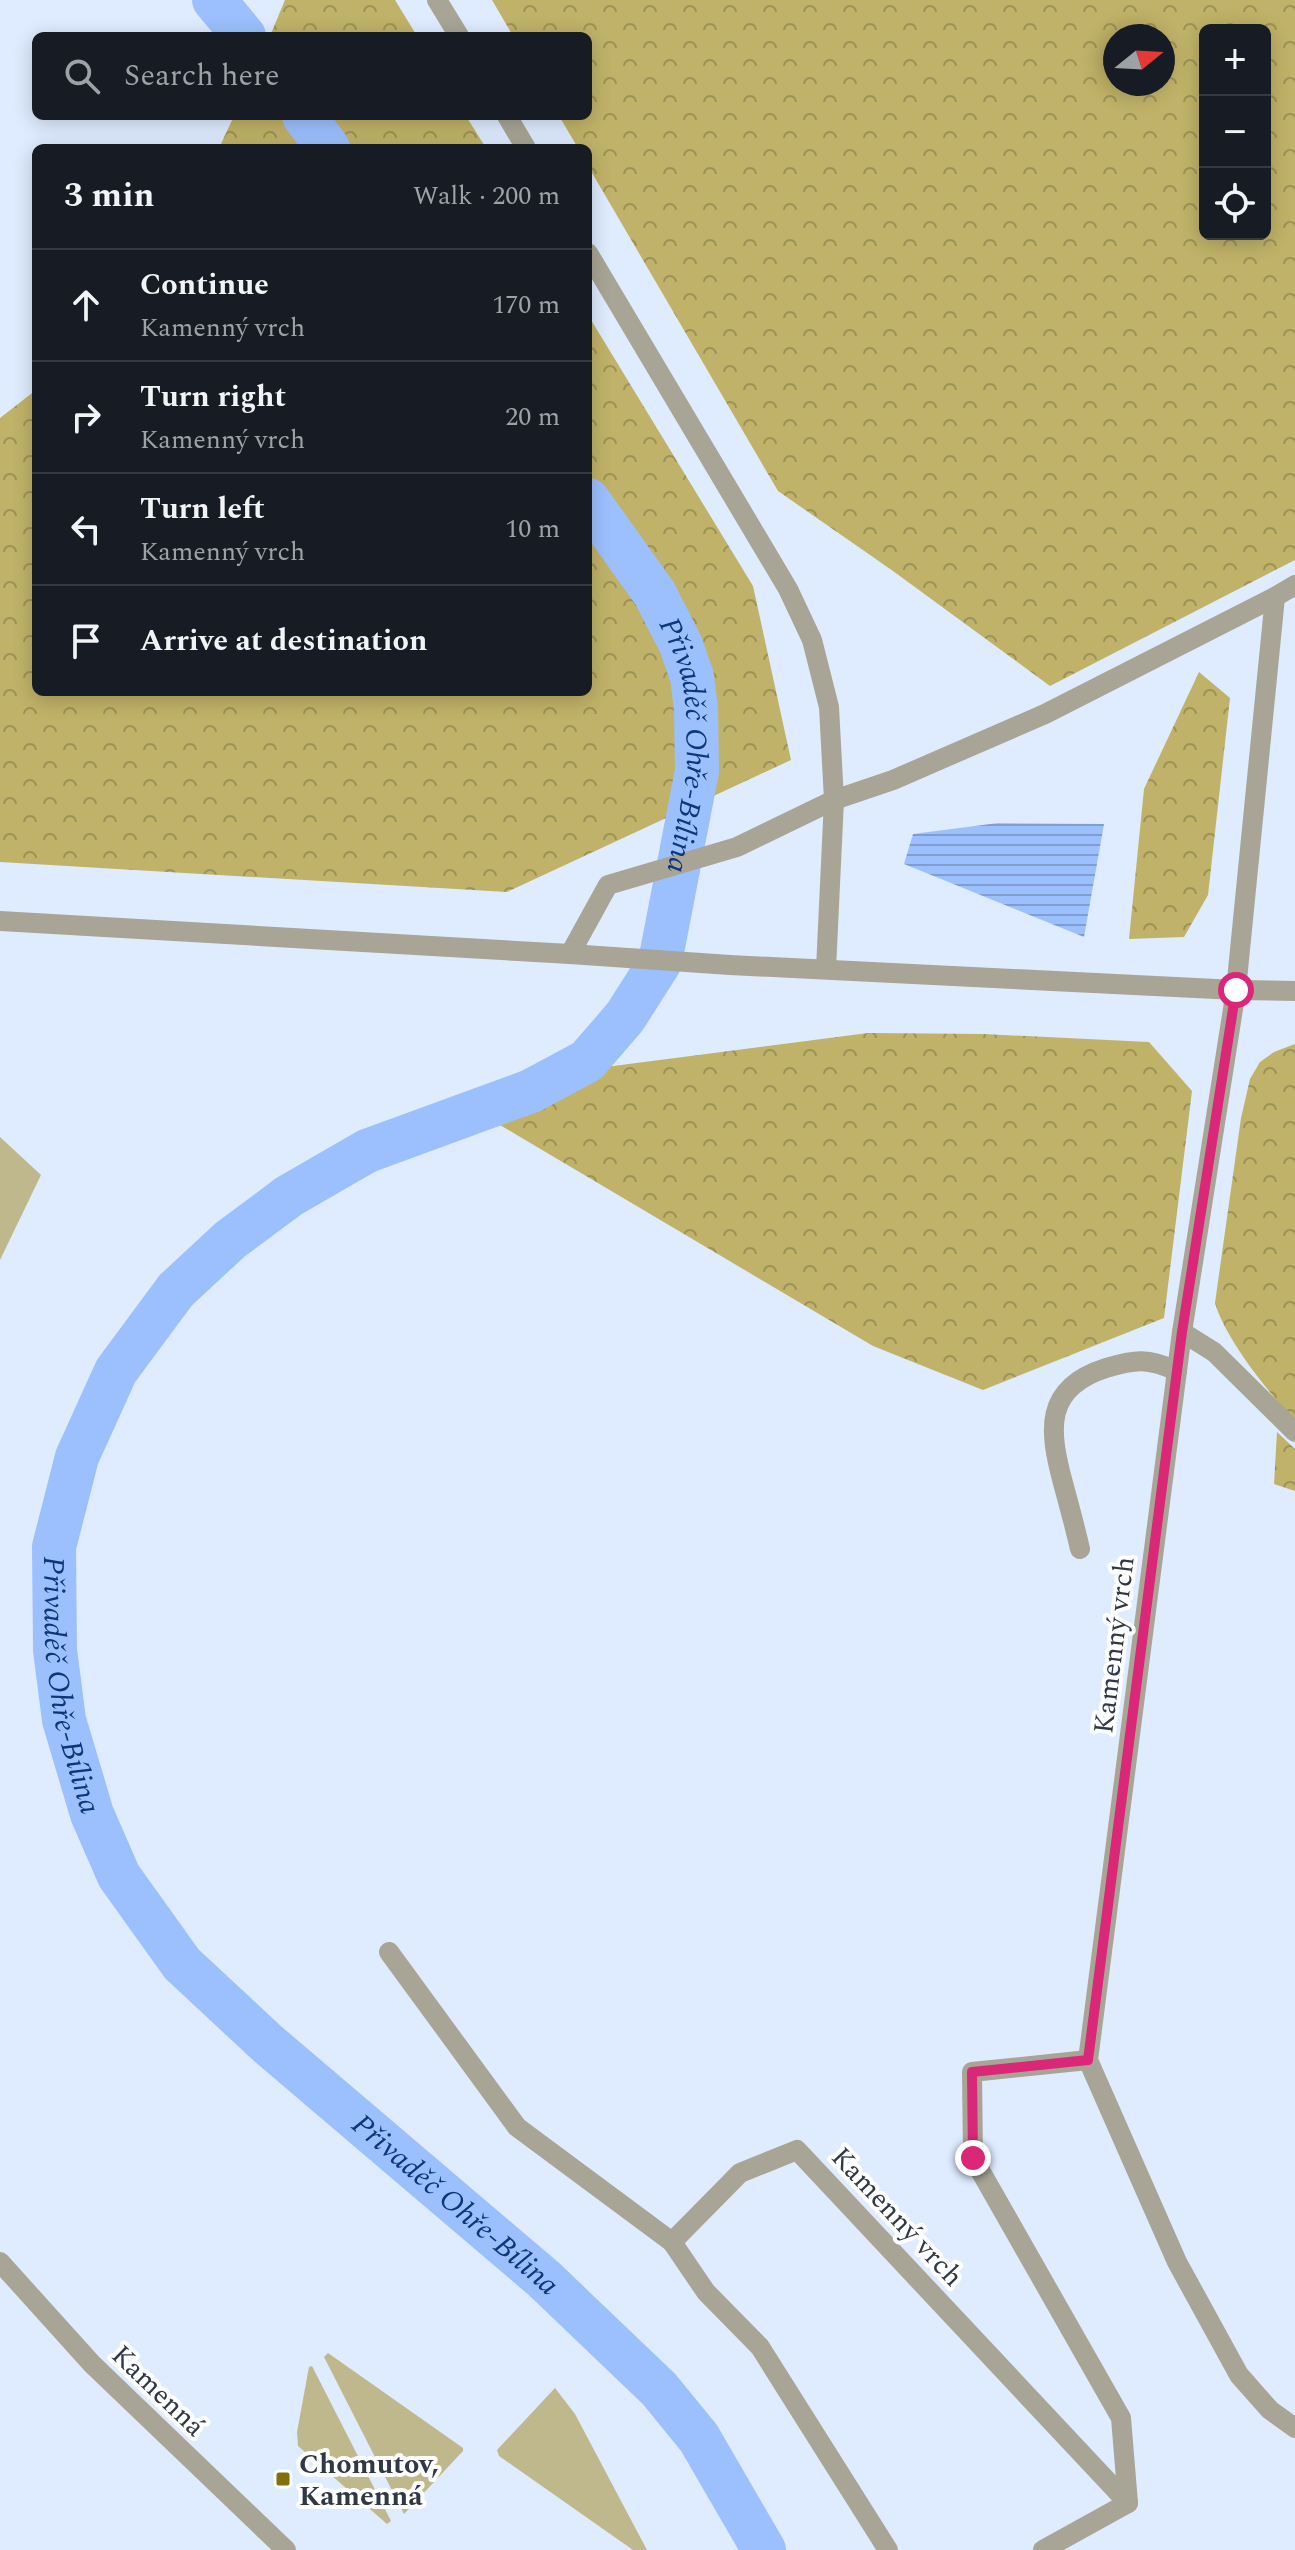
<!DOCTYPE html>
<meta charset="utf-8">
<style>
:root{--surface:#171b24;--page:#20242c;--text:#f1f3f6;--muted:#9ea1a6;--line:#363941}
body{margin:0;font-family:Spectral,serif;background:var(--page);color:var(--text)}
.controls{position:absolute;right:24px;top:24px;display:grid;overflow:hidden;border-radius:12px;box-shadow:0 4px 20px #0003}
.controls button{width:72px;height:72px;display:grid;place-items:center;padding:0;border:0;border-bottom:2px solid var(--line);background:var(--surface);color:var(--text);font:40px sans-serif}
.compass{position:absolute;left:1103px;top:24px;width:72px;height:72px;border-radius:50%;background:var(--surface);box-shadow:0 4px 20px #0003;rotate:72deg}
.stop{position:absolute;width:24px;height:24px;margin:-18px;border:6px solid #db2777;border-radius:50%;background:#fff}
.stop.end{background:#db2777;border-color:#fff;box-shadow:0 2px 8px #0008}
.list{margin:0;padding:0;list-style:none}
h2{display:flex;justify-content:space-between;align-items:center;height:104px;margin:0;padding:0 32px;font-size:34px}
h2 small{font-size:26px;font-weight:400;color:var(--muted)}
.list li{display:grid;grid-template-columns:52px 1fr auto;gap:24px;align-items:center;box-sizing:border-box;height:112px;padding:0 32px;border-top:2px solid var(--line)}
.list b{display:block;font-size:30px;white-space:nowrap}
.list p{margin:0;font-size:26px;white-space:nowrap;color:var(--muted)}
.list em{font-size:26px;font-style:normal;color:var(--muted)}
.icon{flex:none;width:44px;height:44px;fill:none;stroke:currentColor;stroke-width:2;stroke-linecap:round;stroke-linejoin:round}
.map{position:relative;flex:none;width:1295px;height:2550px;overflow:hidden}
.search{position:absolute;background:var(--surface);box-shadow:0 4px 20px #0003;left:32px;top:32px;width:560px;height:88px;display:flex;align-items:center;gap:20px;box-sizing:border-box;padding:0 28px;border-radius:12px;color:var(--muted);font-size:30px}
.panel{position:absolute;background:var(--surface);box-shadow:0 4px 20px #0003;left:32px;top:144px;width:560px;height:552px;border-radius:12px}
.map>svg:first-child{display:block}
.green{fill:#c0b88d}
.forest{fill:url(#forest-crowns);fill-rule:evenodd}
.water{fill:url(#water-rules)}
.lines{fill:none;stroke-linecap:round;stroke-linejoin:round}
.canal{stroke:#9cc0fe;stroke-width:44}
.service{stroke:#a8a596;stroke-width:20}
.minor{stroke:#a8a596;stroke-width:20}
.tertiary{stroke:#a8a596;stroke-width:20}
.route{stroke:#db2777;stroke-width:10}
.poi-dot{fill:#7f6f0d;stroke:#fff;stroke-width:3}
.labels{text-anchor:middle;stroke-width:8;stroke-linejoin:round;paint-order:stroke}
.street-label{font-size:28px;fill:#303845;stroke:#fff}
.poi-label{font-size:28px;font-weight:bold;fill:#303845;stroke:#fff;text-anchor:start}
.water-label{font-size:30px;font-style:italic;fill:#0d367b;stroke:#fff}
</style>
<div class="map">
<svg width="1295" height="2550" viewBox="0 0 1295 2550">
<defs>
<pattern id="forest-crowns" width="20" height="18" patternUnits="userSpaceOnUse" patternTransform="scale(2)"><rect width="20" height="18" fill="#c0b268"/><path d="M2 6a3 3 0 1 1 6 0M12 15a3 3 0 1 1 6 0" fill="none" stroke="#9c9257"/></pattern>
<pattern id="water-rules" width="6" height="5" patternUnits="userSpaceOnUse" patternTransform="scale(2)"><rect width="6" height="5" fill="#9cc0fe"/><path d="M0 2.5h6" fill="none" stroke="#809dcf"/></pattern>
</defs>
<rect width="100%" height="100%" fill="#dfebff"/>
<g class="green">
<polygon points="0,1137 41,1175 0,1260"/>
<polygon points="328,2353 463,2448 463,2451 404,2514 324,2357"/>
<polygon points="312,2366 391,2521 387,2524 298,2446 297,2432 309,2367"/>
<polygon points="555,2388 575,2414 647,2550 633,2550 499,2456 497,2450"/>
</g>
<g class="forest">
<polygon points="285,0 395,0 417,36 270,36"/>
<path d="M492 0H1295V560L1050 686 893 571 778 491 588 166V148H578L559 116H588V36H513ZM1265 30V234H1205V30ZM1115 36H1163V84H1115Z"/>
<polygon points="234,116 466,116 486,148 219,148"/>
<polygon points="588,315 753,586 791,760 507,892 0,862 0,418 36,390 36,692 588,692"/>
<polygon points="1199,672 1230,698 1208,895 1184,937 1129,939 1144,789"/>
<polygon points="868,1033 983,1034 1149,1042 1192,1091 1164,1318 983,1390 873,1346 483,1115 537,1099 590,1069"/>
<path d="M1295 1044V1421C1268 1392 1226 1340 1215 1303L1241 1118 1250 1079 1260 1062 1274 1052Z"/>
<polygon points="1277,1432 1295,1449 1295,1491 1274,1484"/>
</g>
<polygon class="water" points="998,823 1104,824 1084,937 904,864 913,834"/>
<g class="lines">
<g class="canal">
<polyline points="214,0 244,36"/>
<polyline points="304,116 328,148"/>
<path id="s1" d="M588 500 655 594 681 645 692 677 696 709 697 771 660 962 625 1017 587 1061 531 1091 367 1151 289 1196 230 1240 176 1290 116 1371 77 1457 54 1547 55 1650 64 1720 92 1814 119 1876 182 1964 268 2044 544 2279 659 2389 699 2438 764 2550"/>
</g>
<g class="service">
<path d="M1080 1549C1075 1527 1069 1505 1063 1483 1049 1431 1043 1388 1106 1368 1136 1359 1148 1358 1177 1371"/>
<polyline points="389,1952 517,2127 672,2242"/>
<polyline points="1088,2060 972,2072 973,2158 1121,2418 1128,2503"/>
<polyline points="888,2550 760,2347 706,2292 672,2242 740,2173 797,2150 1128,2503"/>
<polyline points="1043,2550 1128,2503"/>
</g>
<g class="minor">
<polyline points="437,0 459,36"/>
<polyline points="507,116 526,148"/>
<polyline points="588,253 788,589 812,640 829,707 834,800 826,969"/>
<polyline points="570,954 608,885 737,847 834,800 893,780 1045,714 1275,597"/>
<polyline points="1295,991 1236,990 1182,1332 1088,2060 1177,2262 1239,2375 1270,2410 1295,2428"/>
<polyline points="1182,1332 1214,1352 1295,1432"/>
</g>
<g class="tertiary">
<polyline points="0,921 570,954 730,965 1236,990 1275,597 1295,585"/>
<polyline points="0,2262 92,2364 286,2550"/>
</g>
</g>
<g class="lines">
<polyline class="route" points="973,2158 972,2072 1088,2060 1182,1332 1236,990"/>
</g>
<rect class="poi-dot" x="275" y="2471" width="16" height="16" rx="4"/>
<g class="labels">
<g class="street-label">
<text transform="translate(1113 1645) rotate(-83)" y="10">Kamenný vrch</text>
<text transform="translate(898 2216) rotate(47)" y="10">Kamenný vrch</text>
<text transform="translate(159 2390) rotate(44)" y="10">Kamenná</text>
</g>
<g class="poi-label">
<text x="299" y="2473">Chomutov,<tspan x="299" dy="32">Kamenná</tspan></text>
</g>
<g class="water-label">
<text dy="10" stroke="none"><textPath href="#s1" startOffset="274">Přivaděč Ohře-Bílina</textPath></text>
<text dy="10" stroke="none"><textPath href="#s1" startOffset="1522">Přivaděč Ohře-Bílina</textPath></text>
<text dy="10" stroke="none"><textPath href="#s1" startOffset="2194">Přivaděč Ohře-Bílina</textPath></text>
</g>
</g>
</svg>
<div class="controls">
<button>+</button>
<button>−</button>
<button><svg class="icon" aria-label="locate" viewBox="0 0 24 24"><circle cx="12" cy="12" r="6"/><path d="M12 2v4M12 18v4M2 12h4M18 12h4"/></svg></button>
</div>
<svg class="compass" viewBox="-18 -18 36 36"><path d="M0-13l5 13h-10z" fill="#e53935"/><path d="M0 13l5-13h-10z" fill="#9ea1a6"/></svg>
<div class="stop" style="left:1236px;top:990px"></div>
<div class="stop end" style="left:973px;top:2158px"></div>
<div class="search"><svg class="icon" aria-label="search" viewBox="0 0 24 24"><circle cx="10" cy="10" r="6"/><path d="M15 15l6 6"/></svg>Search here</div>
<section class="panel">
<h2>3 min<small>Walk · 200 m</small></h2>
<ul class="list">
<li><svg class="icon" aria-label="ahead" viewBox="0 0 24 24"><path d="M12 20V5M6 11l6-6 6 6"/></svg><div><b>Continue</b><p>Kamenný vrch</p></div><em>170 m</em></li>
<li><svg class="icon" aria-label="right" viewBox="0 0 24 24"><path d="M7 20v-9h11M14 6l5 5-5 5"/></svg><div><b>Turn right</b><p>Kamenný vrch</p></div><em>20 m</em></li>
<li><svg class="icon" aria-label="left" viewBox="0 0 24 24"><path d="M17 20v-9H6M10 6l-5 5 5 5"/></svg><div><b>Turn left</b><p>Kamenný vrch</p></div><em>10 m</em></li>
<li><svg class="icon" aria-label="arrive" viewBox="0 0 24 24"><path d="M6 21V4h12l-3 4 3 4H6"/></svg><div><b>Arrive at destination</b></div></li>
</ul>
</section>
</div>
